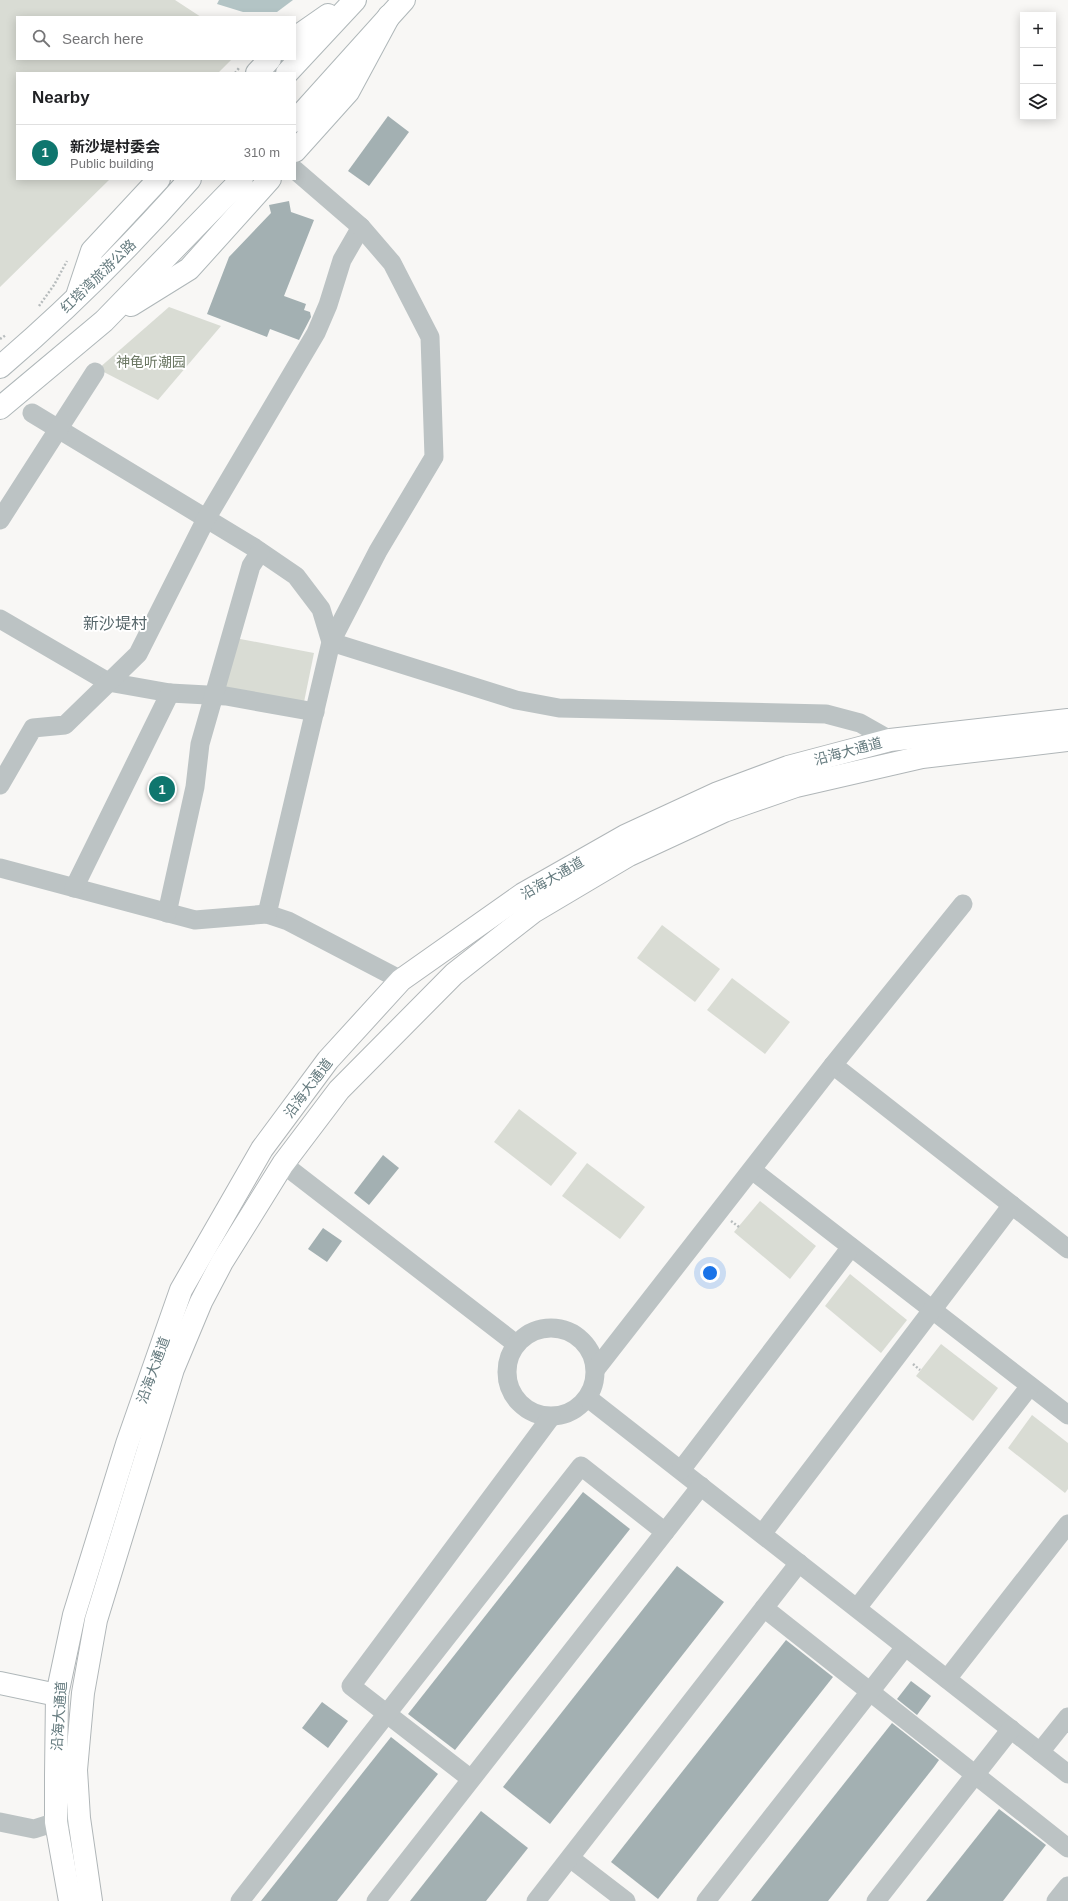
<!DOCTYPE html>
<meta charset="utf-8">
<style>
:root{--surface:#fff;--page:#f6f6f6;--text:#202124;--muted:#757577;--line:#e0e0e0;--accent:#0f766e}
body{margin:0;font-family:Arial,"Noto Sans SC",sans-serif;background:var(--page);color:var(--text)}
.controls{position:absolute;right:12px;top:12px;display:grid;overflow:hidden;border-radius:0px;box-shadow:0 2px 10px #0003}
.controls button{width:36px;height:36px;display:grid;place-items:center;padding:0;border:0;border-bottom:1px solid var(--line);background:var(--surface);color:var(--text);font:20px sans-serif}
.you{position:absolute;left:710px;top:1273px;width:14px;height:14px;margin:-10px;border:3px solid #fff;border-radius:50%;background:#1a73e8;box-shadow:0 0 0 6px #1a73e833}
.badge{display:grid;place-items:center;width:26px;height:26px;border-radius:50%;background:var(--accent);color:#fff;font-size:13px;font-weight:700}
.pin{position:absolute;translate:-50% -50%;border:2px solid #fff;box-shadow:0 1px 4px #0006}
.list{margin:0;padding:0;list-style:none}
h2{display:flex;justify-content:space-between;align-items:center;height:52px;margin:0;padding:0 16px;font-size:17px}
h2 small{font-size:13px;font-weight:400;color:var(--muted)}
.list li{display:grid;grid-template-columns:26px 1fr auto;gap:12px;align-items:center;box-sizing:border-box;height:56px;padding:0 16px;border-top:1px solid var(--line)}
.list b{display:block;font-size:15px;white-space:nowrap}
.list p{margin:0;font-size:13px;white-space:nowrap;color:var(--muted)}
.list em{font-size:13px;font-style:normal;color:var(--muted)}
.icon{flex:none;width:22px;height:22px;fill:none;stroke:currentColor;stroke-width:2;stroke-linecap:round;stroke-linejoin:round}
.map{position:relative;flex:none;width:1068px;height:1901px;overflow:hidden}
.search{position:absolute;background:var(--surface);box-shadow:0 2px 10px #0003;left:16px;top:16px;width:280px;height:44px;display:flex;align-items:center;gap:10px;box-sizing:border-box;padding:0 14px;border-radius:0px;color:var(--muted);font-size:15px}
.panel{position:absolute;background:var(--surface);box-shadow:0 2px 10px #0003;left:16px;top:72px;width:280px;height:108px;border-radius:0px}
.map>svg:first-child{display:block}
.green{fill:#d9dcd4}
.water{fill:#b3c4c5}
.building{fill:#a3b0b2}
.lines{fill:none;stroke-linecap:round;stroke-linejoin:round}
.secondary-casing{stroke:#afb7b9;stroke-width:24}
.highway-casing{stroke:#b0b6b8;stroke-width:24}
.path{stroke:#b7bcbd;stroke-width:2.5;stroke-dasharray:2 2;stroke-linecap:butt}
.street{stroke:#bcc3c4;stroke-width:19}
.secondary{stroke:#fff;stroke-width:22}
.highway{stroke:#fff;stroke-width:22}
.labels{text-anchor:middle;stroke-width:4;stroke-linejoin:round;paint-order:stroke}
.street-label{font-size:14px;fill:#647a7e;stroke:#fff}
.park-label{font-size:14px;fill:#6b7763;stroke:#fff}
.quarter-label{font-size:16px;fill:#56666a;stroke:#fff}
</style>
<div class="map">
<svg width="1068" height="1901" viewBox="0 0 1068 1901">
<rect width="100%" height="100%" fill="#f8f7f5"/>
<g class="green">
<polygon points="0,0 175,0 201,17 17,17 17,59 232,59 218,73 17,73 17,179 110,179 0,287"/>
<polygon points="169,307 221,326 158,400 98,369"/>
<polygon points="235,638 314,653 304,702 225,688"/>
<polygon points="662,925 720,969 695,1002 637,958"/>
<polygon points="732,978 790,1022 765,1054 707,1010"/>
<polygon points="519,1109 577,1153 551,1186 494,1142"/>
<polygon points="587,1163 645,1207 620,1239 562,1196"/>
<polygon points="760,1201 816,1246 790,1279 734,1232"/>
<polygon points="850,1274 907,1320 881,1353 825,1306"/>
<polygon points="941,1344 998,1388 973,1421 916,1376"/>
<polygon points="1032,1415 1068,1443 1068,1489 1065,1493 1008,1448"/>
</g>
<polygon class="water" points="219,0 293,0 277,12 243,12 217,4"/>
<g class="building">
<polygon points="388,116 409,132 369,186 348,171"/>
<polygon points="289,201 291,212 314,220 284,296 306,304 304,310 310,312 311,317 299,340 270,329 267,337 207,314 229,257 271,213 269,205"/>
<polygon points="383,1155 399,1168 369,1205 354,1193"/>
<polygon points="323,1228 342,1241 327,1262 308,1249"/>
<polygon points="583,1492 630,1529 455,1750 408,1714"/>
<polygon points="677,1566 724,1602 550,1824 503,1787"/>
<polygon points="786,1640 833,1677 658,1899 611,1862"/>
<polygon points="911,1681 931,1696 917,1715 897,1699"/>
<polygon points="322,1702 348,1721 328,1748 302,1728"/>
<polygon points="892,1723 939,1760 934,1767 828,1901 751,1901"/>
<polygon points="391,1737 438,1774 337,1901 261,1901"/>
<polygon points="999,1809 1046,1845 1003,1901 926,1901"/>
<polygon points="481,1811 528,1848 486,1901 410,1901"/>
</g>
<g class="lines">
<defs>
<g id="secondary">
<polyline points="295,38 328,15"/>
<polyline points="257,73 270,59"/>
<polyline points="287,73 355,0"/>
<polyline points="295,121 404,0"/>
<polyline points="295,151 348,92 389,16"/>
<polyline points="78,293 92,251 159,179"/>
<polyline points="131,305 189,269 270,179"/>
<path d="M0 367C68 309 131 246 190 179"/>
<polyline points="0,408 104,321 242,179"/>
<polyline points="0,1683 57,1695"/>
</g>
<g id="highway">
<polyline points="70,1901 56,1822 56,1775 57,1695 74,1615 127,1444 181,1290 262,1149 328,1060 401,980 523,894 625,836 718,793 788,767 890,740 1068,720"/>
<polyline points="91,1901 79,1818 76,1770 83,1693 96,1620 173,1369 201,1302 222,1262 283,1164 339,1090 454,974 533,912 629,855 724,811 796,786 922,757 1068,740"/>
</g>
</defs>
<use href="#secondary" class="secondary-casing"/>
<use href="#highway" class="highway-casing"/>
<g class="path">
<polyline points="235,73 239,68"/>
<polyline points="39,306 54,285 67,261"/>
<polyline points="0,339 6,335"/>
<polyline points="731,1221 739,1227"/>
<polyline points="913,1364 920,1370"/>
</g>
<g class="street">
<polyline points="32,413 255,548 296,576 321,609 331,642 516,700 559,708 826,714 860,723 890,740"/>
<polyline points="0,520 95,372"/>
<polyline points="0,619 108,682 170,693 226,696 315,712"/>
<polyline points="0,785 33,728 65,725 138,654 206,519 316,333 328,305 342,260 361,227"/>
<polyline points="0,868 195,920 267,914 288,921 401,980"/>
<polyline points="74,888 170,693"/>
<polyline points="167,913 195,787 200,744 251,566 260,552"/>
<polyline points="267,914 331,642 378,551 434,457 430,337 392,263 361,227 295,170"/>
<polyline points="833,1065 1068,1249"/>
<polyline points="283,1164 516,1344"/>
<polyline points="752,1170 1068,1415"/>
<circle cx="551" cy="1372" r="44"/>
<polyline points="596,1369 833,1065 963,904"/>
<polyline points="588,1398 1068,1774"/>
<polyline points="681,1470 851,1247"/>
<polyline points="762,1534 1012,1205"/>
<polyline points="764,1608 1068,1848"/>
<polyline points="857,1608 1030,1386"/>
<polyline points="947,1679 1068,1524"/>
<polyline points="1040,1752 1068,1717"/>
<polyline points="471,1779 351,1686 551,1417"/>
<polyline points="0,1822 34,1829 56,1822 79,1818"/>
<polyline points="570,1858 626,1901"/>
<polyline points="240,1901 581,1466 665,1532"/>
<polyline points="376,1901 701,1486"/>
<polyline points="536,1901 799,1563"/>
<polyline points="706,1901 905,1647"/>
<polyline points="876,1901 1011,1729"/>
<polyline points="1056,1901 1068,1886"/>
</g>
<use href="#secondary" class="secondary"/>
<use href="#highway" class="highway"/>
</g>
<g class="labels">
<g class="street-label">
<text transform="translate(98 276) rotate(-44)" y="5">红塔湾旅游公路</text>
<text transform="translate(848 751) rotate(-15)" y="5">沿海大通道</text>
<text transform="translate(552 878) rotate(-30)" y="5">沿海大通道</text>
<text transform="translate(308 1088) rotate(-53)" y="5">沿海大通道</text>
<text transform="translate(153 1370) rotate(-70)" y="5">沿海大通道</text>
<text transform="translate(59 1716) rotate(-86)" y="5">沿海大通道</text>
</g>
<g class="park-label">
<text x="151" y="367">神龟听潮园</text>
</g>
<g class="quarter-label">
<text x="115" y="629">新沙堤村</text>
</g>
</g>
</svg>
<div class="controls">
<button>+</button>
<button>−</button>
<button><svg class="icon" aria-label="layers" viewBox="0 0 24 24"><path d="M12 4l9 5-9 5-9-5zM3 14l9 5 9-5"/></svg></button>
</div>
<div class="you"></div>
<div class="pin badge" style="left:162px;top:789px">1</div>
<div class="search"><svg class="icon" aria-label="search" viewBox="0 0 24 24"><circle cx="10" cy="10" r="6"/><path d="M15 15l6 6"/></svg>Search here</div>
<section class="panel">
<h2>Nearby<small></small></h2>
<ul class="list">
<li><span class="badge">1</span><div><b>新沙堤村委会</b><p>Public building</p></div><em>310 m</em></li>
</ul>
</section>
</div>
